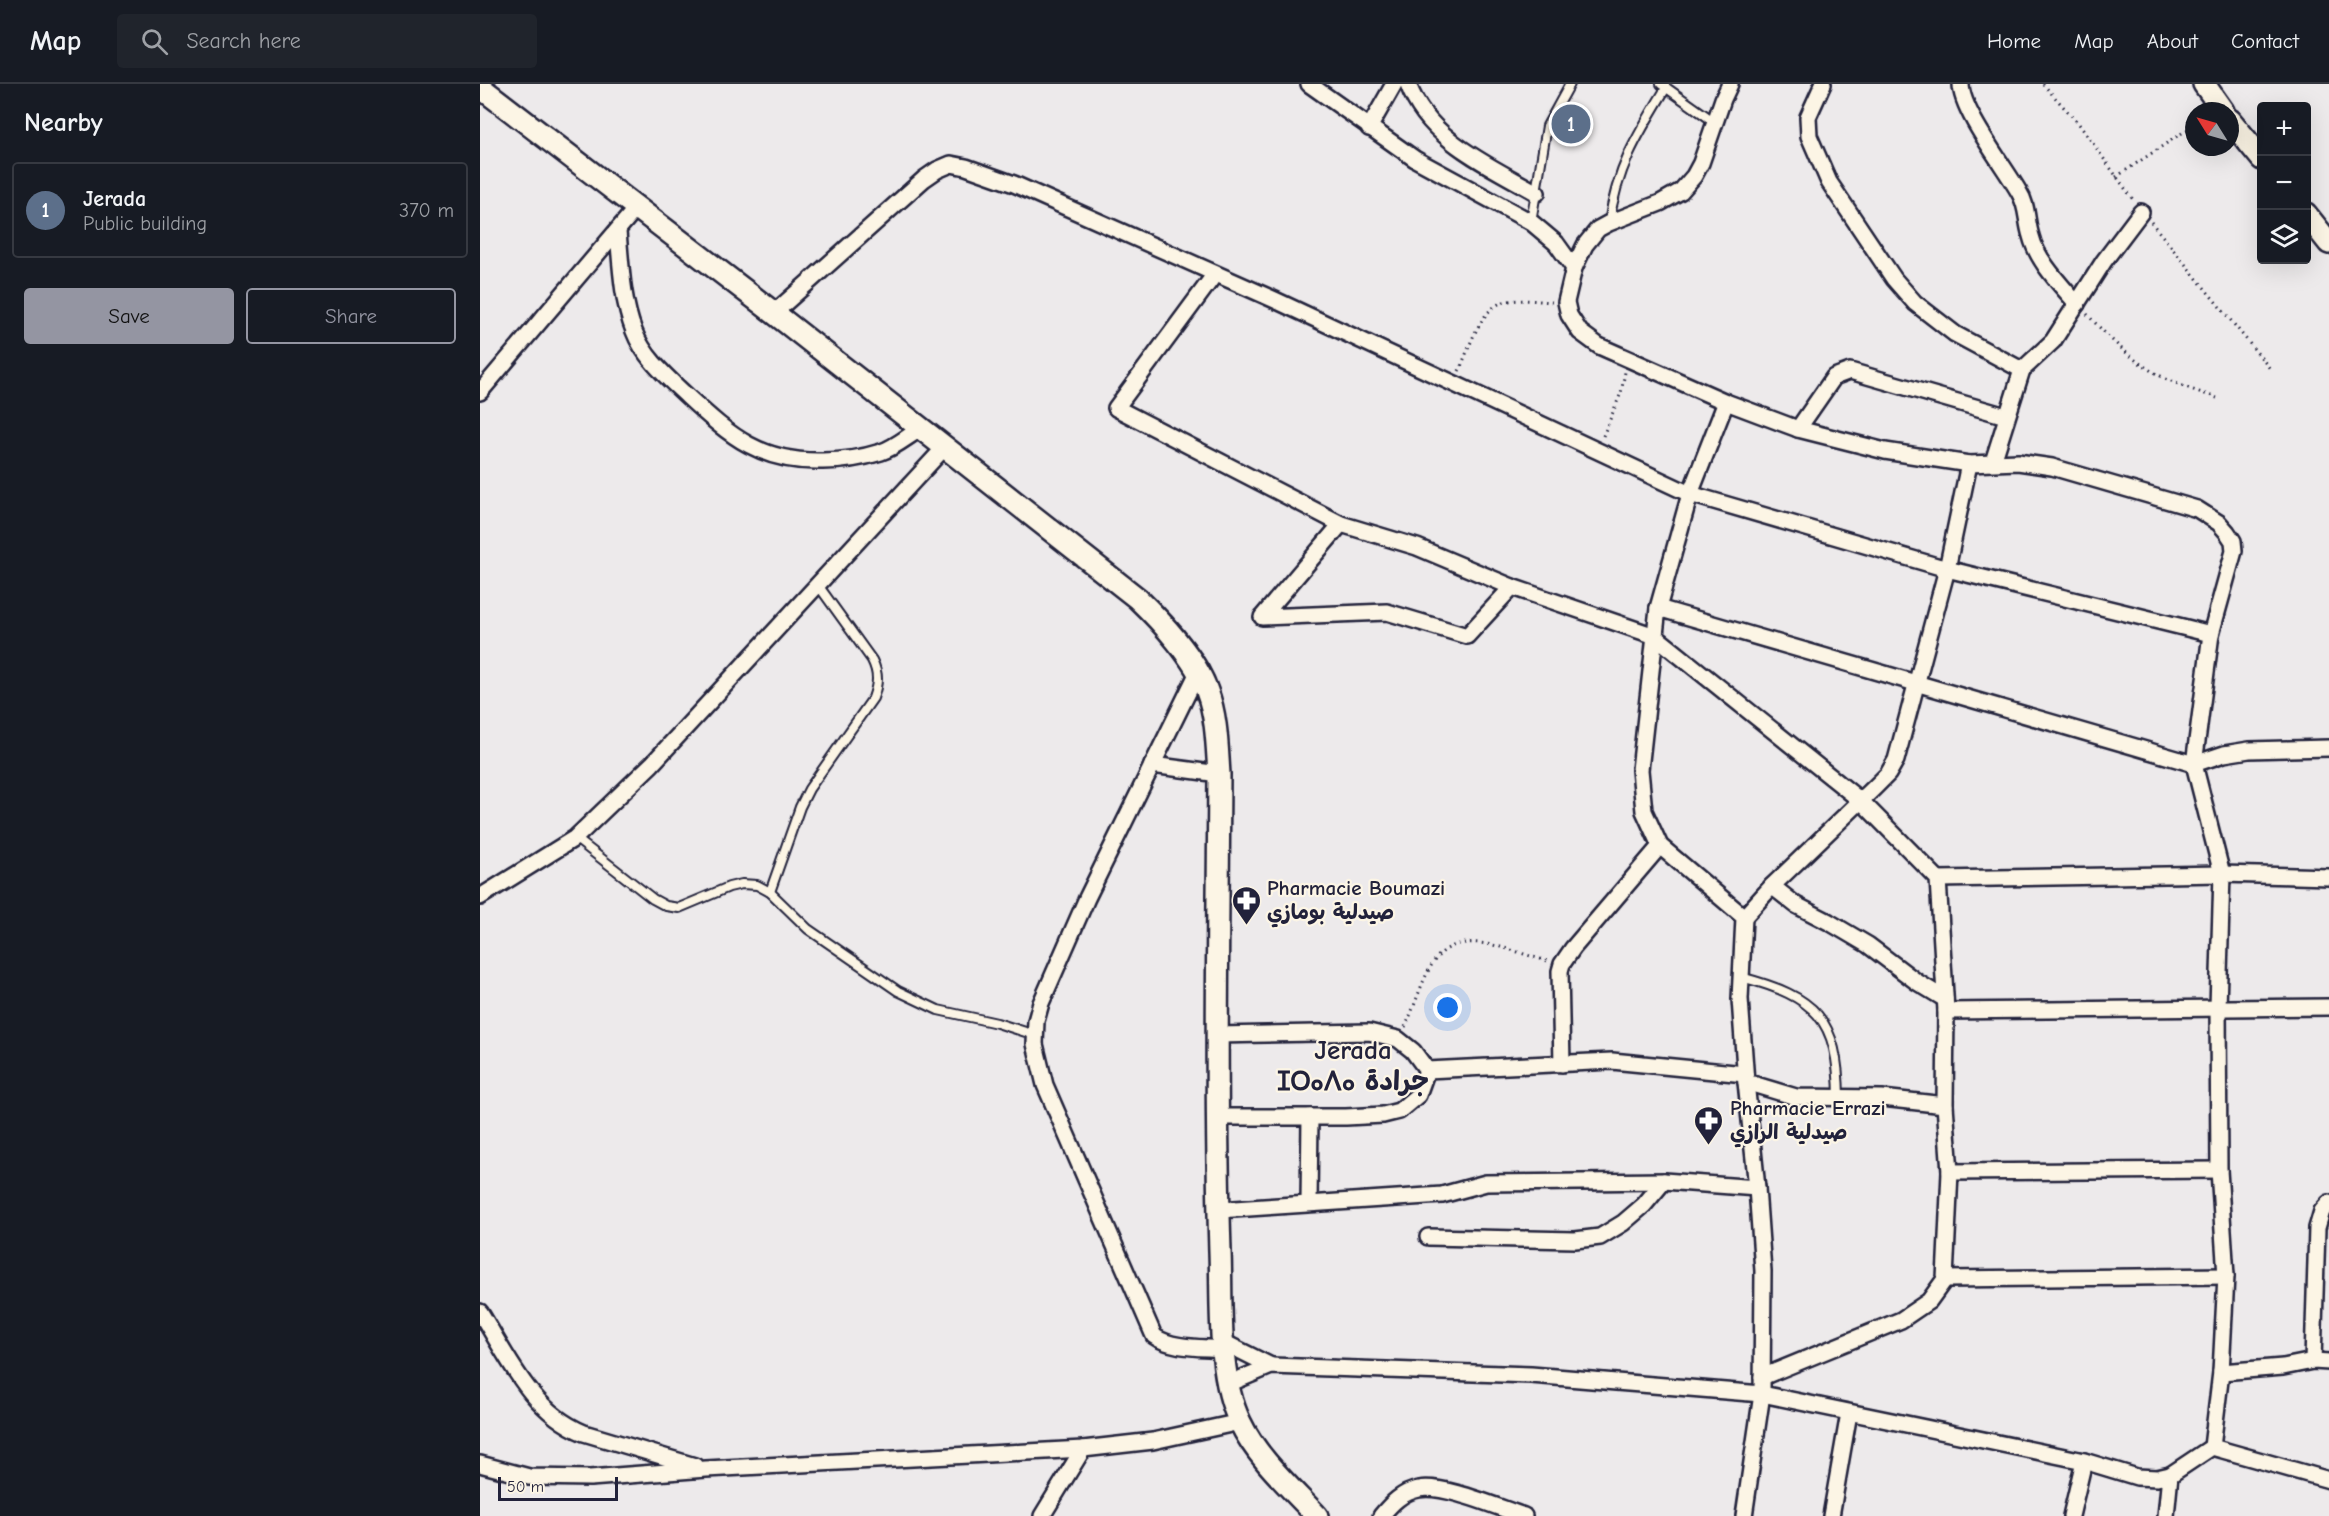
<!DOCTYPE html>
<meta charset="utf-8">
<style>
:root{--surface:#171b24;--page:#20242c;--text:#f1f3f6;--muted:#9ea1a6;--line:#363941;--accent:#9495a2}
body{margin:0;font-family:"Comic Neue","Playpen Sans Arabic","Noto Sans Tifinagh",sans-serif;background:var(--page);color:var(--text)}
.controls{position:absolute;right:18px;top:18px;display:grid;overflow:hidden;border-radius:6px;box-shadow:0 6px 24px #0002}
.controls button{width:54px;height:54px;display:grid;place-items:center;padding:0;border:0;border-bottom:2px solid var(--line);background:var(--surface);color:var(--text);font:30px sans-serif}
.compass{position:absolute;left:1705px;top:18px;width:54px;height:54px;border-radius:50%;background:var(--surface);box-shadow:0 6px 24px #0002;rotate:307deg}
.scale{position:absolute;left:18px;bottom:15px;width:120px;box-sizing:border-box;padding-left:6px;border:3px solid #22223b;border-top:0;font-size:16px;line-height:21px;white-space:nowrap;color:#22223b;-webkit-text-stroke:4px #fcf5e5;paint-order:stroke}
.you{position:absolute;left:968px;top:924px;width:21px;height:21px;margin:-15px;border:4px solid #fff;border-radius:50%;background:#1a73e8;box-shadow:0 0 0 9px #1a73e833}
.badge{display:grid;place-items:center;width:39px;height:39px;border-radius:50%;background:var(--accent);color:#fff;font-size:20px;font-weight:700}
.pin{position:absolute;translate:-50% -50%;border:3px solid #fff;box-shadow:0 2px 6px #0006}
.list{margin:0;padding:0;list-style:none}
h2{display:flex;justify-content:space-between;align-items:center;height:78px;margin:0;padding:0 24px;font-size:26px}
h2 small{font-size:20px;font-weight:400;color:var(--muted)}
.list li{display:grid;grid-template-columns:39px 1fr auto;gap:18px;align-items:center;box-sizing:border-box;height:96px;margin:0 12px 12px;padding:0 12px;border:2px solid var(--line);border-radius:6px}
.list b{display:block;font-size:22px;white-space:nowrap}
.list p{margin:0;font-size:20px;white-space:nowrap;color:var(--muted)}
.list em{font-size:20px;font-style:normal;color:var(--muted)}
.actions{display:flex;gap:12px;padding:18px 24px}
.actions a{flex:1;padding:14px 0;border:2px solid var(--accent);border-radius:6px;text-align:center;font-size:21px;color:var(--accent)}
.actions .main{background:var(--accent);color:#111}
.icon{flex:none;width:33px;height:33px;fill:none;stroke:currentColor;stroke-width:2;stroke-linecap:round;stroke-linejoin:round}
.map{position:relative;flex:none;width:1849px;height:1432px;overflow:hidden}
header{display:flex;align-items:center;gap:36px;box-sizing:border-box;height:84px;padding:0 30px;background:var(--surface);border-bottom:2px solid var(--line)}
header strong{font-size:28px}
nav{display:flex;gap:33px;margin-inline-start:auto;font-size:21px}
.search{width:420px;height:54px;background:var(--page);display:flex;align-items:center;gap:15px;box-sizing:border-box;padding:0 21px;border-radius:6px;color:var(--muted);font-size:22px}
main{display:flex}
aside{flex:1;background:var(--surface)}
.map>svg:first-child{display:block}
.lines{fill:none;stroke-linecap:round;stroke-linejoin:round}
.lane-casing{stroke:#22223b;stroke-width:12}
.street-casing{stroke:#22223b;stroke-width:20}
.secondary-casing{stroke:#22223b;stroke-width:26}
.path{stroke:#22223b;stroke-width:3;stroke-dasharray:1.5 4.5;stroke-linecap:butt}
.lane{stroke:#fcf5e5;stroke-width:8}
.street{stroke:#fcf5e5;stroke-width:15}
.secondary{stroke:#fcf5e5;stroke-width:21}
.labels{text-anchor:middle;stroke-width:4.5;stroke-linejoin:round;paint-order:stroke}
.poi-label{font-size:21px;font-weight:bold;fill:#22223b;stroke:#fcf5e5;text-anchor:start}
.district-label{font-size:27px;font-weight:bold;fill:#22223b;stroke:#fcf5e5}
</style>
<header>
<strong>Map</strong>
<div class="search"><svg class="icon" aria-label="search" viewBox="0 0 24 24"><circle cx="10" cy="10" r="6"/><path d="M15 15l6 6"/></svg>Search here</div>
<nav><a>Home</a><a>Map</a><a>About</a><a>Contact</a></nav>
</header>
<main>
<aside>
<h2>Nearby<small></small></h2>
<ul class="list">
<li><span class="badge" style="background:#5c6f8a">1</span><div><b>Jerada</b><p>Public building</p></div><em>370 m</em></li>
</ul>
<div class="actions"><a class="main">Save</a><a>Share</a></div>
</aside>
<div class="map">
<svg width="1849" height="1432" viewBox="0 0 1849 1432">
<rect width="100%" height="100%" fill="#edeaeb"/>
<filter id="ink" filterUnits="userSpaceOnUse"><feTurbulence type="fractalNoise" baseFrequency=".0167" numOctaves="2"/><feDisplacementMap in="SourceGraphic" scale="12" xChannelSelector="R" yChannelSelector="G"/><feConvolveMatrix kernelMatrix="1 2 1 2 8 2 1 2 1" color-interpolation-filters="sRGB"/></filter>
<g filter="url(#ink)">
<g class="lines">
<defs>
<g id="lane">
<polyline points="1181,0 1236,39"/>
<polyline points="1051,138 1067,42 1090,0"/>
<path d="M1129 139C1137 83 1158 50 1186 4"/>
<polyline points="95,754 173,815 186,822 199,824 249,803 262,800 277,801 290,808 328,845 418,907 458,926 517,939 555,951"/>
<path d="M290 808 320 723 329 705 393 614C398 600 399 590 392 576L338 501"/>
<path d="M1261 893C1336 913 1358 934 1359 1014"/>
</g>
<g id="street">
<polyline points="829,0 935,75 1051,138 1076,159 1094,184"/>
<path d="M928 0C948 56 1009 81 1057 109"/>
<polyline points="1250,0 1243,15 1221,79 1214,92 1201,107 1180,119 1129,139 1118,145 1105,161 1094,184 1086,218 1089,231 1100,248 1119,262 1246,318 1318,345 1405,367 1489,380 1538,378 1572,383 1717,425 1739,439 1747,448 1753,457 1754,467 1731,550 1714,680 1742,790 1738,923 1739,1086 1746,1192 1741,1288 1732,1363"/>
<polyline points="1343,0 1328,33 1329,52 1349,98 1414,195 1435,219 1475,250 1542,286"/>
<path d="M1481 0C1481 27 1525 83 1539 108 1548 122 1546 137 1551 152 1557 177 1581 201 1597 220"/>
<polyline points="889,44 914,0"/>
<path d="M138 148C141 181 142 216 154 247 164 274 188 294 208 313 251 353 282 379 343 377 362 377 382 374 401 368 414 364 428 352 440 345"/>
<polyline points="735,190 636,324 861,440 937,463 1032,503 1175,552 1381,717 1458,795 1466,927 1465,1021 1470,1088 1465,1195 1449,1217 1421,1236 1282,1293"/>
<polyline points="294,229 444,95 457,86 471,80 486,83 534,100 795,216 1210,410 1467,485 1731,550"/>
<polyline points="0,308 157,123"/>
<polyline points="1246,318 1210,410 1178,524 1160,686 1164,727 1180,762 1264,833 1260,915 1266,998 1277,1104 1283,1187 1282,1310 1264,1432"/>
<polyline points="1318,345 1354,293 1370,287 1526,332"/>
<polyline points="1513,378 1542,286 1573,257 1624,177 1661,128"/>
<polyline points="861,440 782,533 907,528 987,552 1032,503"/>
<polyline points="1178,524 1714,680 1744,670 1769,666 1849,664"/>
<path d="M718 588 607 814 561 919 556 937 555 960 565 1001 674 1252C692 1265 721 1263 743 1265"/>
<polyline points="672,681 739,690"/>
<polyline points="1458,795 1742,790 1849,793"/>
<polyline points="1292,802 1316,821 1349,838 1388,861 1437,898 1465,915"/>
<polyline points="0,813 95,754 172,680 464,364"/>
<polyline points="1264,833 1292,802 1395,703 1408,690 1416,676 1467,485 1489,380"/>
<polyline points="1466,927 1849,923"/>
<polyline points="737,951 889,948 918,955 933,967 947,986"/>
<polyline points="1082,980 1080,887 1082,880 1093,864 1180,762"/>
<polyline points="947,986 1132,977 1265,990"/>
<polyline points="1266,998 1316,1013 1402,1014 1465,1021"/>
<polyline points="738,1033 866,1033 903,1031 919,1027 938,1011 947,986"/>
<polyline points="1470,1088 1739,1086"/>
<polyline points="829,1119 830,1033"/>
<polyline points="739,1126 962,1111 1006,1099 1184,1097 1277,1104"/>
<polyline points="948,1153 1095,1156 1120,1153 1143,1139 1164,1121 1184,1097"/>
<polyline points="1465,1195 1746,1192"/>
<path d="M0 1228C29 1275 51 1327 104 1349L215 1382"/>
<polyline points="743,1258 791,1282"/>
<polyline points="1833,1277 1837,1144 1842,1127 1849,1119"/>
<polyline points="1741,1288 1803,1283 1833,1277 1849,1278"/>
<polyline points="748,1300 791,1282 1051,1291 1282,1310 1604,1377 1657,1393 1677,1394 1690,1391 1732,1363 1849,1396"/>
<polyline points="0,1380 49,1393 110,1394 226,1385 603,1365 673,1357 760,1338"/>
<polyline points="562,1432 603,1365"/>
<path d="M901 1432C911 1420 922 1408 939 1405 964 1400 1019 1424 1044 1432"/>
<polyline points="1351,1432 1369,1329"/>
<polyline points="1591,1432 1604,1377"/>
<polyline points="1686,1432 1690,1391"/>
</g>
<g id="secondary">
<polyline points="1724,0 1743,27"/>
<path d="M0 3 294 229 657 514C681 537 716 575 727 607 737 634 737 662 739 690 738 849 735 1008 740 1167 742 1219 737 1291 760 1338 777 1374 810 1403 837 1432"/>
<polyline points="1750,36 1782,75"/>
<polyline points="1826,130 1849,159"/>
</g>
</defs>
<use href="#lane" class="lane-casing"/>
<use href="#street" class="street-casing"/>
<use href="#secondary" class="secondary-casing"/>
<g class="path">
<polyline points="1563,0 1599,40 1654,117"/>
<polyline points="1636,93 1714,41"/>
<polyline points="1671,138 1791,286"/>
<path d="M1607 230C1627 252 1649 274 1675 289 1695 300 1716 307 1737 314"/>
<path d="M979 287C990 264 1000 220 1029 217 1043 215 1058 217 1072 218"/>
<polyline points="1123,352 1141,309 1145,288"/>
<path d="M925 943C935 923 941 897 953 879 978 839 1033 869 1068 877"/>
</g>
<use href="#lane" class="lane"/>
<use href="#street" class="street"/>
<use href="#secondary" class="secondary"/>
</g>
</g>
<defs>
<symbol id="pharmacy-pin" viewBox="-11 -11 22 30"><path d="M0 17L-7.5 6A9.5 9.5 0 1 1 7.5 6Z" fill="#22223b" stroke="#fcf5e5"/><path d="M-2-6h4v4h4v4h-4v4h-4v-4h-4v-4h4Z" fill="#fff"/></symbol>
</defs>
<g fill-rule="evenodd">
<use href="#pharmacy-pin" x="750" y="800" width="33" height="45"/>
<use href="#pharmacy-pin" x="1212" y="1020" width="33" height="45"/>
</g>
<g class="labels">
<g class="poi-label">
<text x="787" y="811">Pharmacie Boumazi<tspan x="787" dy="24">صيدلية بومازي</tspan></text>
<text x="1250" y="1031">Pharmacie Errazi<tspan x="1250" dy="24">صيدلية الرازي</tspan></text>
</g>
<g class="district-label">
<text x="873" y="975">Jerada<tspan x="873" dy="31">ⵊⵔⴰⴷⴰ جرادة</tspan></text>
</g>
</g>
</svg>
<div class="controls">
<button>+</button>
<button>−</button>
<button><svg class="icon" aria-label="layers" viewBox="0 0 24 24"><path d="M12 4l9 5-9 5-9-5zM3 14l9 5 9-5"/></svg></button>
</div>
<svg class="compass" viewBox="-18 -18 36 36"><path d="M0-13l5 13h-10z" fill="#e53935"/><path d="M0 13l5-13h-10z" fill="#9ea1a6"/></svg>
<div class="scale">50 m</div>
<div class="you"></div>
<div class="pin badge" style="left:1091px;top:40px;background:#5c6f8a">1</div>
</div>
</main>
